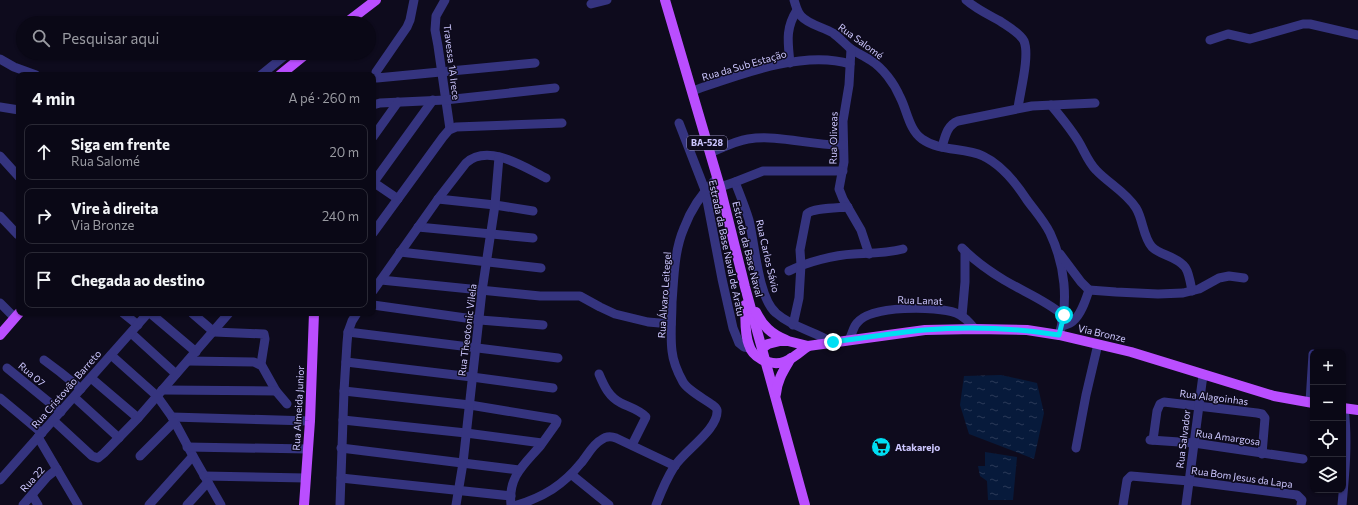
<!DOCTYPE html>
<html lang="pt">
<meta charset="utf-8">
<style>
:root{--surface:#0a0816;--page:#13111f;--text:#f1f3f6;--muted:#999aa1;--line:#2a2935}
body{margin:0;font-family:Commissioner,sans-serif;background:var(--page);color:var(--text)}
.controls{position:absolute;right:12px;bottom:12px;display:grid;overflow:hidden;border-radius:8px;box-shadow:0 1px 3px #0004}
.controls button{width:36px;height:36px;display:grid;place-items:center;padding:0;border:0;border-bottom:1px solid var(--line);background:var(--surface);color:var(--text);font:20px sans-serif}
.stop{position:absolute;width:12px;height:12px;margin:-9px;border:3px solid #00def2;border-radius:50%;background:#fff}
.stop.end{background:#00def2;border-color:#fff;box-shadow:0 1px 4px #0008}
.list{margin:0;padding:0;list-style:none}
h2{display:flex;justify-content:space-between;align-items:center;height:52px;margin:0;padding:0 16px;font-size:17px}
h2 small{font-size:13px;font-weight:400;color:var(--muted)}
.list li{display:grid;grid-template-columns:26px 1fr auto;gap:12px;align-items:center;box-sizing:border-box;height:56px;margin:0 8px 8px;padding:0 8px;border:1px solid var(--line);border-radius:8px}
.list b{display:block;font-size:15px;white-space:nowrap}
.list p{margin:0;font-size:13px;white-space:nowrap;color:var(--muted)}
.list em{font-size:13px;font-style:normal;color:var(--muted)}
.icon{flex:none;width:22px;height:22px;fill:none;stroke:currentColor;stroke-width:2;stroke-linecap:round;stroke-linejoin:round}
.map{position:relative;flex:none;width:1358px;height:505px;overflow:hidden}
.search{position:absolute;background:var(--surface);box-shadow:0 1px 3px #0004;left:16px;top:16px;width:360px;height:44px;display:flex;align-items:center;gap:10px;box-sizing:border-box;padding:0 14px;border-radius:22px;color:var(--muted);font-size:15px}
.panel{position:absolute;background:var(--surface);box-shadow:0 1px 3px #0004;left:16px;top:72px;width:360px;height:244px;border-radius:8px}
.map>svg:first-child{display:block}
.water{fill:url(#water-ripples)}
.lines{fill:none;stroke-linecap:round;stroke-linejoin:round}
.minor{stroke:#35347f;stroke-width:9}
.major{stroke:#ba4eff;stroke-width:10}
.route{stroke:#00def2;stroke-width:5}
.labels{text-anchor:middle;stroke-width:3;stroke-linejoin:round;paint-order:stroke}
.shield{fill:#0e0b1d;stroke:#948fbb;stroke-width:1}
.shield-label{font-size:9px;font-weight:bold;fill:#cdc7ff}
.street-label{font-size:10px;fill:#cdc7ff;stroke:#0e0b1d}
.poi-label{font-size:10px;font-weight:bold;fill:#cdc7ff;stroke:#0e0b1d;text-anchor:start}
</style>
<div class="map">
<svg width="1358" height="505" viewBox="0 0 1358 505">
<defs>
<pattern id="water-ripples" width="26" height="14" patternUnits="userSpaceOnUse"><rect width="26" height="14" fill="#071a3b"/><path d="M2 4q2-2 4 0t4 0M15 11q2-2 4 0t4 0" fill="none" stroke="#2a3a58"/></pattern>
</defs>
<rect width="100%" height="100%" fill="#0e0b1d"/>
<g class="water">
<polygon points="1001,375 1037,383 1044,413 1034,459 969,434 960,405 964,376"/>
<polygon points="985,452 1017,457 1013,500 988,500 987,481 980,476 978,466 985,466"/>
</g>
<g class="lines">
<g class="minor">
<polyline points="414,0 410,20 407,27 376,72 377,78 535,63"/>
<polyline points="445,0 436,16 435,30 438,46 450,129"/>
<path d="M794 0C796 6 797 12 801 16 809 25 823 27 833 33 840 38 845 44 851 49 857 53 864 56 870 60 883 68 894 83 900 97 907 110 909 130 922 139 940 152 964 147 983 156 1002 165 1016 183 1027 200 1035 211 1044 221 1050 233 1065 265 1069 301 1059 335"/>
<path d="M966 0C976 9 989 15 1000 21 1007 26 1020 33 1024 41 1030 56 1020 92 1018 108"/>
<polyline points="591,4 607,0"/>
<polyline points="1210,40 1228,34 1250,39 1303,24 1310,24 1358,35"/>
<polyline points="851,49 849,85 843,121 844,162 839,189 843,199 861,230 869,254"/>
<polyline points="0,59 14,67 36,75"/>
<path d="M790 63C788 42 785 29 797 10"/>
<polyline points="261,75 288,53"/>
<path d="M692 91C736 76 803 49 850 64"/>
<polyline points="373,105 380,103 445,100 555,88"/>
<path d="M1051 105C1061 117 1072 130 1080 144 1085 153 1089 163 1096 170 1108 183 1126 192 1136 208 1143 219 1143 237 1152 247 1156 251 1161 253 1166 255 1188 264 1188 269 1192 291"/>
<polyline points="0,107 19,110"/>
<polyline points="679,123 705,190 722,279 733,328 739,343 744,347 750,348"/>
<polyline points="373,137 398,102"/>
<path d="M942 147C945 137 947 125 958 121L1032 106 1095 103"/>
<path d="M710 153C722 148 735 141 748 139 779 134 811 146 843 145"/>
<polyline points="0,156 19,177"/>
<polyline points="373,182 398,199"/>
<path d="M735 182C740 195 745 207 749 220 755 244 758 298 776 313 793 328 815 331 833 343"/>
<polyline points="373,183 433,100"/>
<polyline points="720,187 735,182 763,171 843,171"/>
<polyline points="438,199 495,205 533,211"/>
<polyline points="0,216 18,235"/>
<polyline points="418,227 533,238"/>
<polyline points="373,233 443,137 449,130 456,127 562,123"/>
<path d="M962 248C975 261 989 271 1004 280 1024 292 1045 300 1063 315"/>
<polyline points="400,252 541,268"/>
<polyline points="1060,254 1081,282 1089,290"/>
<path d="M789 271C807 262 834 255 854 254 871 253 887 253 903 249"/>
<polyline points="381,280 540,296 580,296 600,307 615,314 648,322 671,324"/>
<polyline points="1089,290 1116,292 1158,294 1183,293 1199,289 1219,278 1229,276 1244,278"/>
<path d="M373 291 438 199 466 163C488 143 524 167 546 178"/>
<polyline points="0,303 15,318"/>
<polyline points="373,305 480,320 543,325"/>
<polyline points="123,313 138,325"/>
<polyline points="150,313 196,352"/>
<polyline points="192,313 214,332 264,334 265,339 261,364"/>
<polyline points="962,316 965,282 965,251"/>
<path d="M793 325 799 298 801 265 800 250 807 214C812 208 839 208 848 207"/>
<path d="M1062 326C1065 325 1070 324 1073 321 1081 315 1086 299 1089 290"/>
<polyline points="348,332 558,358"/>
<polyline points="131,333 176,374"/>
<path d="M849 340C852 335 853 327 857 323 871 305 936 306 956 313 964 316 969 322 975 329"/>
<polyline points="111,355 157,396 172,417 193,456 221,505"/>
<polyline points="44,360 60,372 81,389"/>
<polyline points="188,361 254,362 262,366 276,391 287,404"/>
<polyline points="346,362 472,377 553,388"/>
<polyline points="7,368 61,412"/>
<path d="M599 374C604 386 609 397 621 403 629 407 640 410 646 417L632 445"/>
<polyline points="91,378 138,418"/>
<polyline points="162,390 276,391"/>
<path d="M344 391 470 405 555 419 557 421 556 424C551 431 546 438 541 445 524 465 508 476 511 505"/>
<polyline points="74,397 119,438"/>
<polyline points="0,398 42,433"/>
<polyline points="1310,402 1313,354"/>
<polyline points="172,417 310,421"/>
<polyline points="53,420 92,456 98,458 104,453 138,418 229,313"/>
<polyline points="343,420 466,433 542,443"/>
<polyline points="38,437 78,505"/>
<polyline points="1150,440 1194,443 1303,459"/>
<polyline points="1153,440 1157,411 1160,404 1164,402 1257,413 1262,414 1265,418 1262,454"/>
<polyline points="187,447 308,449"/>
<polyline points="341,448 519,470"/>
<polyline points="1076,448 1086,395 1098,344"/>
<polyline points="140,456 174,422"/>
<polyline points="572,475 609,505"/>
<polyline points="204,476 306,478"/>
<polyline points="341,478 511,496"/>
<polyline points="0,480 148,313"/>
<polyline points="32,495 38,505"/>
<polyline points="23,505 47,477 57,469"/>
<polyline points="149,505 193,456"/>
<polyline points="187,505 208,482"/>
<polyline points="340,505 344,391 347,343 348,332 352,321 357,313"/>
<polyline points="456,505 463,463 482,291 495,205 499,157"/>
<path d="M517 505C544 497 563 485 581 463 587 456 593 444 601 440 606 436 611 436 616 438L675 466"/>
<path d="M656 505C661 492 667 478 674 467 684 451 719 429 717 410 716 404 689 393 683 382 678 373 673 361 672 351 670 335 672 318 672 302 674 278 674 251 684 228 691 209 703 192 717 178"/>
<polyline points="1123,505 1127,480 1131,476 1189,481 1297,495 1302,500 1301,505"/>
<polyline points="1186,505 1203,375"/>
<path d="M1342 505C1345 473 1348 440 1344 408"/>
</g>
<g class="major">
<polyline points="665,0 720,187 745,287 805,505"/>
<polyline points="346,23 376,0"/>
<polyline points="280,75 307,53"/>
<path d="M745 305C746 318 744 333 749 345 751 352 755 356 761 359 781 370 793 358 808 346"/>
<path d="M756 312C763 326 771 334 786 340"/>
<polyline points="0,335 19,313"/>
<polyline points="762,348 768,344 780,341 788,341 808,346 925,330 975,329 1027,330 1059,335 1131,352 1274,396 1313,403"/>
<path d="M776 394C777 380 784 370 791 358"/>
<polyline points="1343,408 1358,410"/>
<polyline points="304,505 310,421 314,313"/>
</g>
</g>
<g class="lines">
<path class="route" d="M833 342C863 338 894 333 924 330 969 326 1015 328 1059 335L1064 315"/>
</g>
<defs>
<symbol id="supermarket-disc" viewBox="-11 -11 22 22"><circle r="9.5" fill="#00def2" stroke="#0e0b1d"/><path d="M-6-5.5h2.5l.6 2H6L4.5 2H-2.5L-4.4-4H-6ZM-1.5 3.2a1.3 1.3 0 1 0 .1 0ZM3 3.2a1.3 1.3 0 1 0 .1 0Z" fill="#111"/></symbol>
</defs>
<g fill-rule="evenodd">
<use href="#supermarket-disc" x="870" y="436" width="22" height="22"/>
</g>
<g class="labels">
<rect class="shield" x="687" y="136" width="40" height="14" rx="3"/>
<g class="shield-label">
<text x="707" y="146">BA-528</text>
</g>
<g class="street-label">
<text transform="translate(861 41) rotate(36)" y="4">Rua Salomé</text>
<text transform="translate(452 62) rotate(83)" y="4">Travessa 1A Irece</text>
<text transform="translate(744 65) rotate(-16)" y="4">Rua da Sub Estação</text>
<text transform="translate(833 138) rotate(-89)" y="4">Rua Oliveas</text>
<text transform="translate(727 248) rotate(78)" y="4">Estrada da Base Naval de Aratu</text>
<text transform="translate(748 249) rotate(76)" y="4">Estrada da Base Naval</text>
<text transform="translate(768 256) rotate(77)" y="4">Rua Carlos Sávio</text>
<text transform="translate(664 295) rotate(-86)" y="4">Rua Álvaro Leitegel</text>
<text transform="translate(920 300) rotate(2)" y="4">Rua Lanat</text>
<text transform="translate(467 330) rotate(-83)" y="4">Rua Theotonic Vilela</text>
<text transform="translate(1102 333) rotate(13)" y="4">Via Bronze</text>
<text transform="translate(32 374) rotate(40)" y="4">Rua 07</text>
<text transform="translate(66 389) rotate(-49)" y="4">Rua Cristovão Barreto</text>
<text transform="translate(1214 397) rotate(7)" y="4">Rua Alagoinhas</text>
<text transform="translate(298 408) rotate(-87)" y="4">Rua Almeida Junior</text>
<text transform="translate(1228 437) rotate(8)" y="4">Rua Amargosa</text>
<text transform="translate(1183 439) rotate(-83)" y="4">Rua Salvador</text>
<text transform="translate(1242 477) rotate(8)" y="4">Rua Bom Jesus da Lapa</text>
<text transform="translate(32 479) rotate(-48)" y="4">Rua 22</text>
</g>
<g class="poi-label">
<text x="895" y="451">Atakarejo</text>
</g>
</g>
</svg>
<div class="controls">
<button>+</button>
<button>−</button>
<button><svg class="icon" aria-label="locate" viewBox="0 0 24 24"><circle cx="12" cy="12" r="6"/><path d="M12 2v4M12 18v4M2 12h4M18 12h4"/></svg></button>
<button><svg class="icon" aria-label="layers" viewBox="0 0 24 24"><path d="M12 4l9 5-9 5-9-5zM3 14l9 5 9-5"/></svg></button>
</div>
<div class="stop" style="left:1064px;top:315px"></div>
<div class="stop end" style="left:833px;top:342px"></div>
<div class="search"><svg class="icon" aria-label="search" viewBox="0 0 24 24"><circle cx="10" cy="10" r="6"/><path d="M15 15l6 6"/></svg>Pesquisar aqui</div>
<section class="panel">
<h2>4 min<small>A pé · 260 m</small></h2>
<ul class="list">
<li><svg class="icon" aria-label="ahead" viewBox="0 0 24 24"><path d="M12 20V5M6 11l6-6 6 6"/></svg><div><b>Siga em frente</b><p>Rua Salomé</p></div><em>20 m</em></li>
<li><svg class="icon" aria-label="right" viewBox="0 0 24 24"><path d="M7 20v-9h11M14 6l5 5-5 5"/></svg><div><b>Vire à direita</b><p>Via Bronze</p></div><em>240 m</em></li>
<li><svg class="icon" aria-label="arrive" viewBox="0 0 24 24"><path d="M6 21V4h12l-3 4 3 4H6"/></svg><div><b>Chegada ao destino</b></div></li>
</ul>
</section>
</div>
